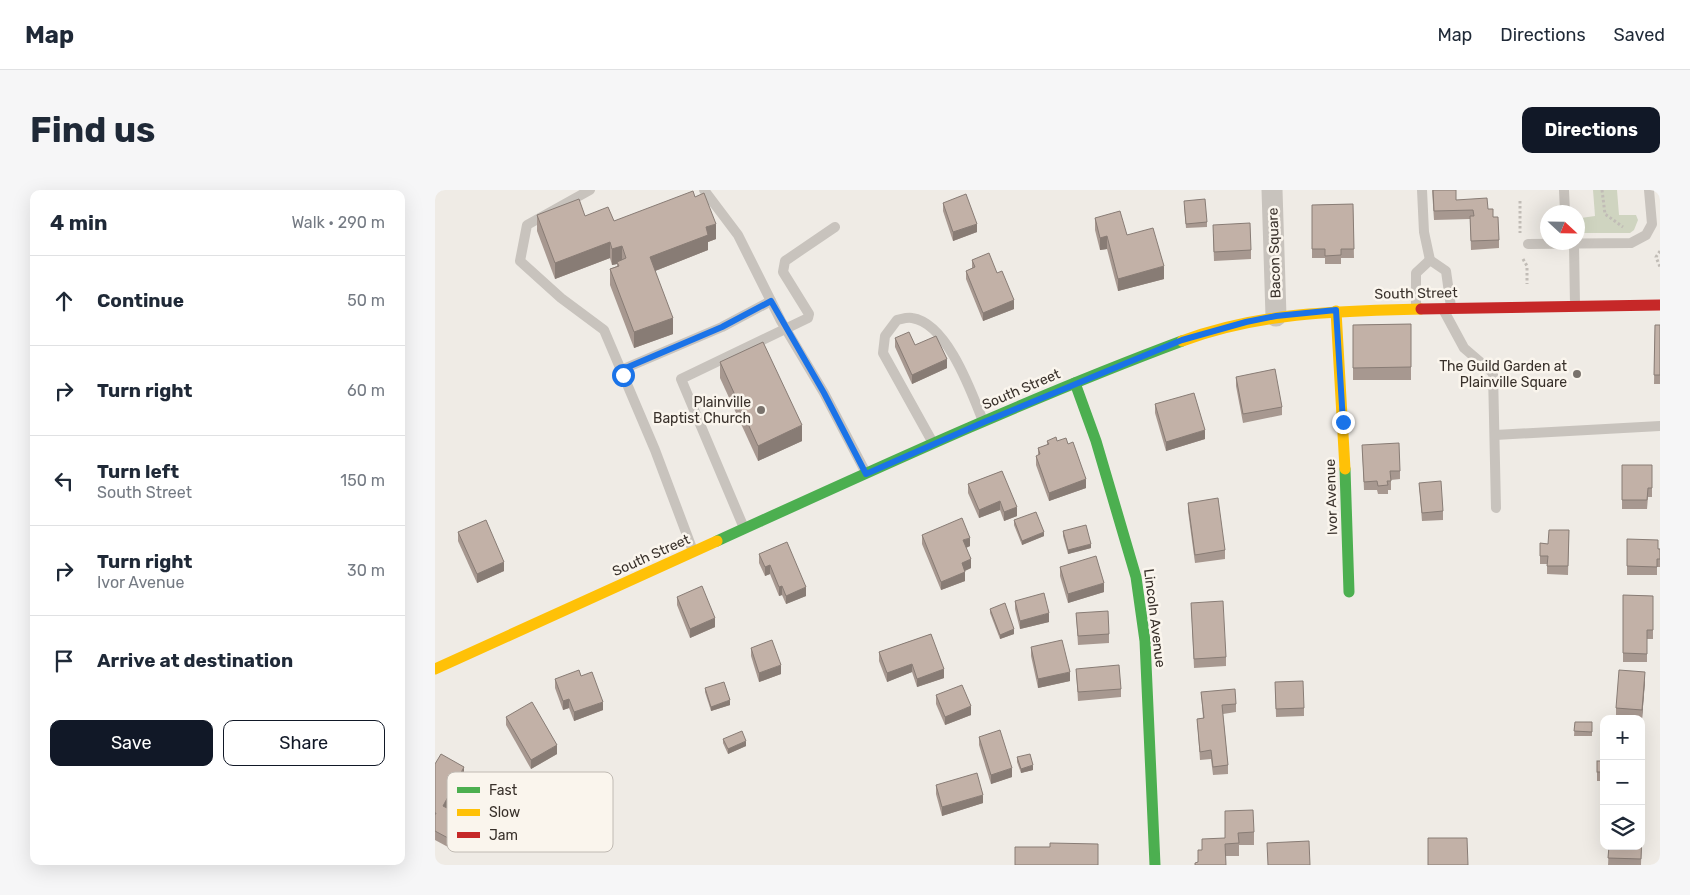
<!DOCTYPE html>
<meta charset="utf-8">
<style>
:root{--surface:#fff;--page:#f6f6f7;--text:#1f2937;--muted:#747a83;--line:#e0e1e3;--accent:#111827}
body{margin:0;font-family:Rubik,sans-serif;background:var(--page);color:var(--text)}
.controls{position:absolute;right:15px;bottom:15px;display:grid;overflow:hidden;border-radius:10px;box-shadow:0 5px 20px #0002}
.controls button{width:45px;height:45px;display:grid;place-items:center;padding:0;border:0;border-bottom:1px solid var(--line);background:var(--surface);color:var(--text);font:25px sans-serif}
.compass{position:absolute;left:1105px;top:15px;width:45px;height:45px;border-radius:50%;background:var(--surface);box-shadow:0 5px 20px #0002;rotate:112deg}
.stop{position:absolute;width:15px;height:15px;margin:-11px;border:4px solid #1a73e8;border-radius:50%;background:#fff}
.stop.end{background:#1a73e8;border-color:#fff;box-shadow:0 1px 5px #0008}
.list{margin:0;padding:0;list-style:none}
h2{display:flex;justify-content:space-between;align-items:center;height:65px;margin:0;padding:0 20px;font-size:21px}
h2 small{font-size:16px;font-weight:400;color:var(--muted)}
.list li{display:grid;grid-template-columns:32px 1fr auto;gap:15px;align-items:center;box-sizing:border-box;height:90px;padding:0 20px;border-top:1px solid var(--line)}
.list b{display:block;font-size:19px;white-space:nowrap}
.list p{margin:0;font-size:16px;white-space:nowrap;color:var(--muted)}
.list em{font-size:16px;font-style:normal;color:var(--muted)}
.actions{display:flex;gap:10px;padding:15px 20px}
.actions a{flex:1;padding:11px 0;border:1px solid var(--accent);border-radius:10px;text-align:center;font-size:18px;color:var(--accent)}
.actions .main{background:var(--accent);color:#fff}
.icon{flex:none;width:28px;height:28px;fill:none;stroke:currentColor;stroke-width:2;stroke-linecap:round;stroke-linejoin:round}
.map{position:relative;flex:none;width:1225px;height:675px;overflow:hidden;border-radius:10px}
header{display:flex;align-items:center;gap:30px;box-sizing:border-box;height:70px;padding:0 25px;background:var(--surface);border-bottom:1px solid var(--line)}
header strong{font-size:24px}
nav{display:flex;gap:28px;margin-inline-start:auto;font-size:18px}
.intro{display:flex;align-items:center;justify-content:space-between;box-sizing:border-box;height:120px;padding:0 30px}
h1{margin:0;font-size:35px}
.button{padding:12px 22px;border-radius:10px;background:var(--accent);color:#fff;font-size:18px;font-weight:700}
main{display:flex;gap:30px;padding:0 30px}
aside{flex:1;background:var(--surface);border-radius:10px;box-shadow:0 5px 20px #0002}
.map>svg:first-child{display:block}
.green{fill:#cfd4c0}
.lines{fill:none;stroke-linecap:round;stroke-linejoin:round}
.path{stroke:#c1bcb6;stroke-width:3;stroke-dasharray:2.5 2.5;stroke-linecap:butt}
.lane{stroke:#c8c3bd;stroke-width:10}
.street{stroke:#c8c3bd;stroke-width:21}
.fast{stroke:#4caf50;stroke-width:11}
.slow{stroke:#ffc107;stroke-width:11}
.jam{stroke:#c62828;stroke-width:11}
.wall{fill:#a79890}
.shaded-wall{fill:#887c75}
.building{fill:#c2b1a7;stroke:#887c75}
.route{stroke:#1a73e8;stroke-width:6}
.poi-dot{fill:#79726c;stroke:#faf5ed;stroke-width:2}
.labels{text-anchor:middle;stroke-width:5;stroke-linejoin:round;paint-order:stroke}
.street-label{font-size:14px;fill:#39312b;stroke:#faf5ed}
.poi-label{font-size:14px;fill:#39312b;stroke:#faf5ed;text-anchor:end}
.key{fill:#faf5ed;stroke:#c0bab3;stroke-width:1}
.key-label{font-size:14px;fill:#39312b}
</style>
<header>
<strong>Map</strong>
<nav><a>Map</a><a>Directions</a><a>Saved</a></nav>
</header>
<div class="intro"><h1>Find us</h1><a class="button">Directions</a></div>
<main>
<aside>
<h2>4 min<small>Walk · 290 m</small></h2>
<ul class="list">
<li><svg class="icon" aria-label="ahead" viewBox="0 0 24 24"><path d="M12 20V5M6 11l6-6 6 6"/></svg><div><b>Continue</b></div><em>50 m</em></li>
<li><svg class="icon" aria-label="right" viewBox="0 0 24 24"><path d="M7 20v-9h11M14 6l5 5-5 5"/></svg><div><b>Turn right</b></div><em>60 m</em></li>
<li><svg class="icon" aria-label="left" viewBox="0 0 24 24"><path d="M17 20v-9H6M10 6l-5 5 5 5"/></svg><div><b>Turn left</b><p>South Street</p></div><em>150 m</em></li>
<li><svg class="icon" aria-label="right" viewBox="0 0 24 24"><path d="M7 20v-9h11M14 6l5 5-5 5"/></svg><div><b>Turn right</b><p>Ivor Avenue</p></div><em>30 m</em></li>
<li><svg class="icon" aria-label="arrive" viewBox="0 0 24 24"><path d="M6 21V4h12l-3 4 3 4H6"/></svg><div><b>Arrive at destination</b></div></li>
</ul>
<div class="actions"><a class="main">Save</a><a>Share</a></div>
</aside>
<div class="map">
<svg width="1225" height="675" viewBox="0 0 1225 675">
<rect width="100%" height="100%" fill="#efebe5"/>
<polygon class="green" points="1158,0 1182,0 1184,25 1201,25 1203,30 1199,40 1195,43 1149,43 1145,41 1143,32 1146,28 1160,26"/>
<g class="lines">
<g class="path">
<polyline points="1167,0 1170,24 1188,37"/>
<polyline points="1085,11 1085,43"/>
<polyline points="1225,61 1221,67 1225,77"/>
<polyline points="1088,69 1092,76 1092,94"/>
</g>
<g class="lane">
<polyline points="155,0 92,35 85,71 126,108 169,140 220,260 258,361"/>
<polyline points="269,0 303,45 346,131 389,203 431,283"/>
<polyline points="987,0 989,42 995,70 1011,81 1016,117"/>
<polyline points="1129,0 1130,22"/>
<polyline points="1093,54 1196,53 1211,45 1217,34 1214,0"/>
<polyline points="1139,54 1140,115"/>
<polyline points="981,118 981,83 995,70"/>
<polyline points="1009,121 1029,158 1058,183 1061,318"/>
<polyline points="186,180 287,137 336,111"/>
<polyline points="1060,245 1225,236"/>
<path d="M498 253 448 163 450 146 462 130C467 129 472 127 477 128 512 133 536 201 548 231"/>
<polyline points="309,338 246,189 373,128 374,124 348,82 350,71 400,37"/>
</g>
<polyline class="street" points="837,0 841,126"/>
<g class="fast">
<polyline points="640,193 661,251 701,387 710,451 720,675"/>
<polyline points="910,279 914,402"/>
<path d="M282 351C436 281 589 210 747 151"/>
</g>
<g class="slow">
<polyline points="901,121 910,279"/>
<path d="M747 151C825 122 904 121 986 119"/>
<polyline points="0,479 282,351"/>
</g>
<polyline class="jam" points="986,119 1225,115"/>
</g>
<g class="wall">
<polygon points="997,0 1021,10 1053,19 1064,50 1064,58 1036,60 1035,29 999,30"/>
<polygon points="260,7 281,49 273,52 273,60 220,81 238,144 199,158 175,95 175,79 182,76 182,74 177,75 175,68 120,89 102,41 102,25 150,26 179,31"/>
<polygon points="508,13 542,42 518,51 508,21"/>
<polygon points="918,14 919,68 906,68 906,74 890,74 890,68 877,68 877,15"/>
<polygon points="749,16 772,32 772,37 751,38"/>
<polygon points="660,28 692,45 729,89 683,101 672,59 665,60 660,40"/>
<polygon points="778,44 816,60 816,69 779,71"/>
<polygon points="537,70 562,83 579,119 548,131 531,89 531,81 537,78"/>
<polygon points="976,134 976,190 918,190 918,135"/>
<polygon points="1220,135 1225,135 1225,194 1219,194"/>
<polygon points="460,148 480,155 512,178 477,194 460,157"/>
<polygon points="285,172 367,251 323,271 285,188"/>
<polygon points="801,187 847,217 847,225 808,233 801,196"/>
<polygon points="720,214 770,249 731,261 720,223"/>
<polygon points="612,251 622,251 633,254 651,298 614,311 601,275 601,266 603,266 603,258 612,255"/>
<polygon points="927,255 965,281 965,289 956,290 956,300 953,300 953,304 943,304 942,300 929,300"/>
<polygon points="1187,275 1217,275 1217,307 1213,307 1212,319 1187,319"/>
<polygon points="567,281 582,326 569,331 565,320 544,328 533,303 533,294"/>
<polygon points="984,293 1008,321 1008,330 987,331"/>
<polygon points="753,313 790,360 790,369 760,373 753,321"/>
<polygon points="579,330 609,346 587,355 579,335"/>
<polygon points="1134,340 1133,385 1112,384 1112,374 1105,374 1105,353 1113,354"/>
<polygon points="628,341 656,358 633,364 628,346"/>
<polygon points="23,342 69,381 42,393 23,351"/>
<polygon points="487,345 535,356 531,358 536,378 530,381 530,391 506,400 487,354"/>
<polygon points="1192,349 1225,359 1225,377 1222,377 1222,385 1192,385"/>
<polygon points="324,364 371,406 351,414 347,405 344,406 335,384 330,386 324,373"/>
<polygon points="625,377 669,402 633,413 625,386"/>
<polygon points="1188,405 1218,406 1218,449 1212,449 1212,472 1188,472"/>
<polygon points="242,407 280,437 255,448 242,415"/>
<polygon points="580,411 614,432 585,439 580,419"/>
<polygon points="756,413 791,467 791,476 759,478"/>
<polygon points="555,419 579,444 565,449 555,423"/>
<polygon points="641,423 674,444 674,453 643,455"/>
<polygon points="496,444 509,488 482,497 477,482 452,492 444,471 444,462"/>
<polygon points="596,457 635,491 603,498 596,466"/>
<polygon points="316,458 346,484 324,492 316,466"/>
<polygon points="641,479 686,499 686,507 643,511"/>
<polygon points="146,486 168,520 139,531 134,518 128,520 120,498 120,489"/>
<polygon points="1210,491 1207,529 1181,527 1181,518"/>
<polygon points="840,492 869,518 869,526 841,527"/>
<polygon points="270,498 295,515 276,521 270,502"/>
<polygon points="766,502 801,514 801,522 788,524 793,575 793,584 778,585 776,569 765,570 762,529 768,528"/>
<polygon points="501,505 536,525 510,535 501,514"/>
<polygon points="71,527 122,564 96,579 71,535"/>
<polygon points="1140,532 1157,532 1157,546 1139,546"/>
<polygon points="544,547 577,587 556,594 544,555"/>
<polygon points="288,549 311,556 293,564 288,553"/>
<polygon points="582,567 598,580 586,583 582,572"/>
<rect x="1162" y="571" width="7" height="20"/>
<polygon points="0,574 29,586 12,618 26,634 13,657 0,650"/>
<polygon points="501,595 548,613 507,626 501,604"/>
<polygon points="122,611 151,625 132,636 122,615"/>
<polygon points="790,621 819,642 819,655 804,655 804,666 791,666 763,672 767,660 790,648"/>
<polygon points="1207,642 1206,675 1173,675 1174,656"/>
</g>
<g class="shaded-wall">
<polygon points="281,34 281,49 273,52 273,60 215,83 215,67 271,37"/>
<polygon points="542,34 542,42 518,51 518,42"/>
<polygon points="672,46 672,59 665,60 665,48"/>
<polygon points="175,52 175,68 120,89 120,73"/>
<polygon points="187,56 187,72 182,72 182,74 177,75 177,59"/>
<polygon points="729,76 729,89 683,101 683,89"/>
<polygon points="579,110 579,119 548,131 548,123"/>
<polygon points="238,128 238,144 199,158 199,142"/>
<polygon points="512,169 512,178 477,194 477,185"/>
<polygon points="367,235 367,251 323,271 323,256"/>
<polygon points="770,240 770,249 731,261 731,252"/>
<polygon points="651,289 651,298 614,311 614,303"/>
<polygon points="565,311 565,320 544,328 544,320"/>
<polygon points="582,317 582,326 569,331 569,322"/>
<polygon points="609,342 609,346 587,355 587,351"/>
<polygon points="535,348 535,356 528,359 528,350"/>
<polygon points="656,354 656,358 633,364 633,360"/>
<polygon points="536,369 536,378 527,382 527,373"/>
<polygon points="69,372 69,381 42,393 42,384"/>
<polygon points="335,375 335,384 330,386 330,377"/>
<polygon points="530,382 530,391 506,400 506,392"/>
<polygon points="669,393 669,402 633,413 633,404"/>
<polygon points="347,396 347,405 344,406 344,397"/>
<polygon points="371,397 371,406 351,414 351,406"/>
<polygon points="614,423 614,432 585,439 585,431"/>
<polygon points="280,428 280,437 255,448 255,439"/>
<polygon points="579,439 579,444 565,449 565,445"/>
<polygon points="477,474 477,482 452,492 452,483"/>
<polygon points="346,475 346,484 324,492 324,483"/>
<polygon points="509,479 509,488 482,497 482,489"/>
<polygon points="635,482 635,491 603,498 603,489"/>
<polygon points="1210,482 1210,491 1207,529 1207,520"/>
<polygon points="134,509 134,518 128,520 128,511"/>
<polygon points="295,510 295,515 276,521 276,517"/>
<polygon points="168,512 168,520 139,531 139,522"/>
<polygon points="536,516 536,525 510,535 510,527"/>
<polygon points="311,551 311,556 293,564 293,559"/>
<polygon points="122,555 122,564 96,579 96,570"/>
<polygon points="598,575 598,580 586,583 586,579"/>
<polygon points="29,577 29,586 8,625 8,616"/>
<polygon points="577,578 577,587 556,594 556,585"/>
<polygon points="548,605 548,613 507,626 507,617"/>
<polygon points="151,621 151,625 132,636 132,631"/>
<polygon points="26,625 26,634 13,657 13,648"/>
</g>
<g class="building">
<polygon points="998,0 1021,0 1021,10 1052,8 1053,19 1058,19 1058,27 1063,27 1064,50 1036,51 1035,26 1039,26 1038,20 999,21"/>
<polygon points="258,1 260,7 269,3 281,34 271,37 273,45 215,67 238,128 199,142 175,79 184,76 182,72 191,68 187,56 177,59 175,52 120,73 102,25 144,9 150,26 173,17 179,31"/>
<polygon points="531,4 542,34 518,42 508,13"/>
<polygon points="770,9 772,32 751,34 749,11"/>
<polygon points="918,14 919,59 906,59 906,65 890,66 890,59 877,59 877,15"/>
<polygon points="685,21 692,45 718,38 729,76 683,89 672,46 665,48 660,28"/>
<polygon points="815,33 816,60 779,62 778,35"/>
<polygon points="554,63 562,83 567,81 579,110 548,123 531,81 540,77 537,70"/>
<polygon points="976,134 976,177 918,178 918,135"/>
<polygon points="1220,135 1225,135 1225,185 1219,185"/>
<polygon points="474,142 480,155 501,146 512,169 477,185 460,148"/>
<polygon points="328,152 367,235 323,256 285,172"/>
<polygon points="840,179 847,217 808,224 801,187"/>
<polygon points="759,203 770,240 731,252 720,214"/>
<polygon points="621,247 622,251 631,248 633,254 638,252 651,289 614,303 601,266 605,264 603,258 614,254 612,251"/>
<polygon points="964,253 965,281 955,281 956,291 952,291 953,295 943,296 942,291 929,292 927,255"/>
<polygon points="1187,275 1217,275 1217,298 1213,298 1212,310 1187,310"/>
<polygon points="567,281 582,317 569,322 565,311 544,320 533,294"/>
<polygon points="1006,291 1008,321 987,323 984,293"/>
<polygon points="783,308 790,360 760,365 753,313"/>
<polygon points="601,322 609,342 587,351 579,330"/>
<polygon points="527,328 535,348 528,350 536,369 527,373 530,382 506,392 487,345"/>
<polygon points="51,330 69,372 42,384 23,342"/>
<polygon points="651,335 656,354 633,360 628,341"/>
<polygon points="1114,340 1134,340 1133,376 1112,376 1113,366 1105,366 1105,353 1113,354"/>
<polygon points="1192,349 1223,350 1223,359 1225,359 1225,369 1222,369 1222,377 1192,376"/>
<polygon points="352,352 371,397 351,406 347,396 344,397 335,375 330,377 324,364"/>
<polygon points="661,366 669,393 633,404 625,377"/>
<polygon points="267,396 280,428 255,439 242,407"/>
<polygon points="609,403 614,423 585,431 580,411"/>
<polygon points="1188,405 1218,406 1218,440 1212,440 1212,464 1188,463"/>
<polygon points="788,411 791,467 759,469 756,413"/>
<polygon points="570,413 579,439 565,445 555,419"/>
<polygon points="673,421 674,444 643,446 641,423"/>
<polygon points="496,444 509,479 482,489 477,474 452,483 444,462"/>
<polygon points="337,450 346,475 324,483 316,458"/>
<polygon points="627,450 635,482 603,489 596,457"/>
<polygon points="684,475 686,499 643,502 641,479"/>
<polygon points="144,480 146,486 157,482 168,512 139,522 134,509 128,511 120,489"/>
<polygon points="1184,480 1210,482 1207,520 1181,518"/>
<polygon points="868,491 869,518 841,519 840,492"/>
<polygon points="289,492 295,510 276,517 270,498"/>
<polygon points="527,495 536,516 510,527 501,505"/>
<polygon points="800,499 801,514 787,515 793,575 778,577 776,560 765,562 762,529 769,528 766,502"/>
<polygon points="97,512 122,555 96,570 71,527"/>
<polygon points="1140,532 1157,532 1157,542 1139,541"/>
<polygon points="565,540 577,578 556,585 544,547"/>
<polygon points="307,541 311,551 293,559 288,549"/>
<polygon points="1206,554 1207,554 1206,596"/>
<polygon points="6,564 29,577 8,616 26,625 13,648 0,641 0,625 1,623 0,623 0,574"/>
<polygon points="595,564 598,575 586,579 582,567"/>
<rect x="1162" y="571" width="7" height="11"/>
<polygon points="542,583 548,605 507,617 501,595"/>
<polygon points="818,620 819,642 803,643 804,653 790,654 791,675 760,675 760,673 763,672 763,660 767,660 767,649 790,648 790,621"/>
<polygon points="1206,642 1207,642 1206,669 1173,668 1174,656 1206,656"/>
<polygon points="993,648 1032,648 1033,675 993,675"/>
<polygon points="874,651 875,675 833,675 832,653"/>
<polygon points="615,653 663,654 663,675 580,675 580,657 615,657"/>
</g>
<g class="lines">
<polyline class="route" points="188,185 186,180 287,137 336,111 389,203 431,284 549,232 747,150 811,132 841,126 901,120 908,232"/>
</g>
<g class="poi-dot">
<circle cx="1142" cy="184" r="5"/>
<circle cx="326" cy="220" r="5"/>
</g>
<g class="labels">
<g class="street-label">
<text transform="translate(839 63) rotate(-92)" y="5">Bacon Square</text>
<text transform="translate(981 103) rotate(-1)" y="5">South Street</text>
<text transform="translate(586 199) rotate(-23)" y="5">South Street</text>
<text transform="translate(896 307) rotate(-92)" y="5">Ivor Avenue</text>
<text transform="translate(216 365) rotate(-24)" y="5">South Street</text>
<text transform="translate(720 428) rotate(83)" y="5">Lincoln Avenue</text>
</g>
<g class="poi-label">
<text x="1132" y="181">The Guild Garden at<tspan x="1132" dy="16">Plainville Square</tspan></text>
<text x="316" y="217">Plainville<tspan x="316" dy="16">Baptist Church</tspan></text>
</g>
</g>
<rect x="12" y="582" width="166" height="80" rx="8" class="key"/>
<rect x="22" y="597" width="23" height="6" fill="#4caf50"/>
<rect x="22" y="619" width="23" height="7" fill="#ffc107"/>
<rect x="22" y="642" width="23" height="6" fill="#c62828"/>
<g class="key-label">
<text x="54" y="605">Fast</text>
<text x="54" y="627">Slow</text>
<text x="54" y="650">Jam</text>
</g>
</svg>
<div class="controls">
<button>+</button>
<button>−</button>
<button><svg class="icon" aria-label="layers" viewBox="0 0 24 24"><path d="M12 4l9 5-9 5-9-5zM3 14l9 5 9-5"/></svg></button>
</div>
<svg class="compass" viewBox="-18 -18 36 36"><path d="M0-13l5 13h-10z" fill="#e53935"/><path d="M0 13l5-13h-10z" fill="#747a83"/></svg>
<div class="stop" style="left:188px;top:185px"></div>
<div class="stop end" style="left:908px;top:232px"></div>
</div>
</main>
